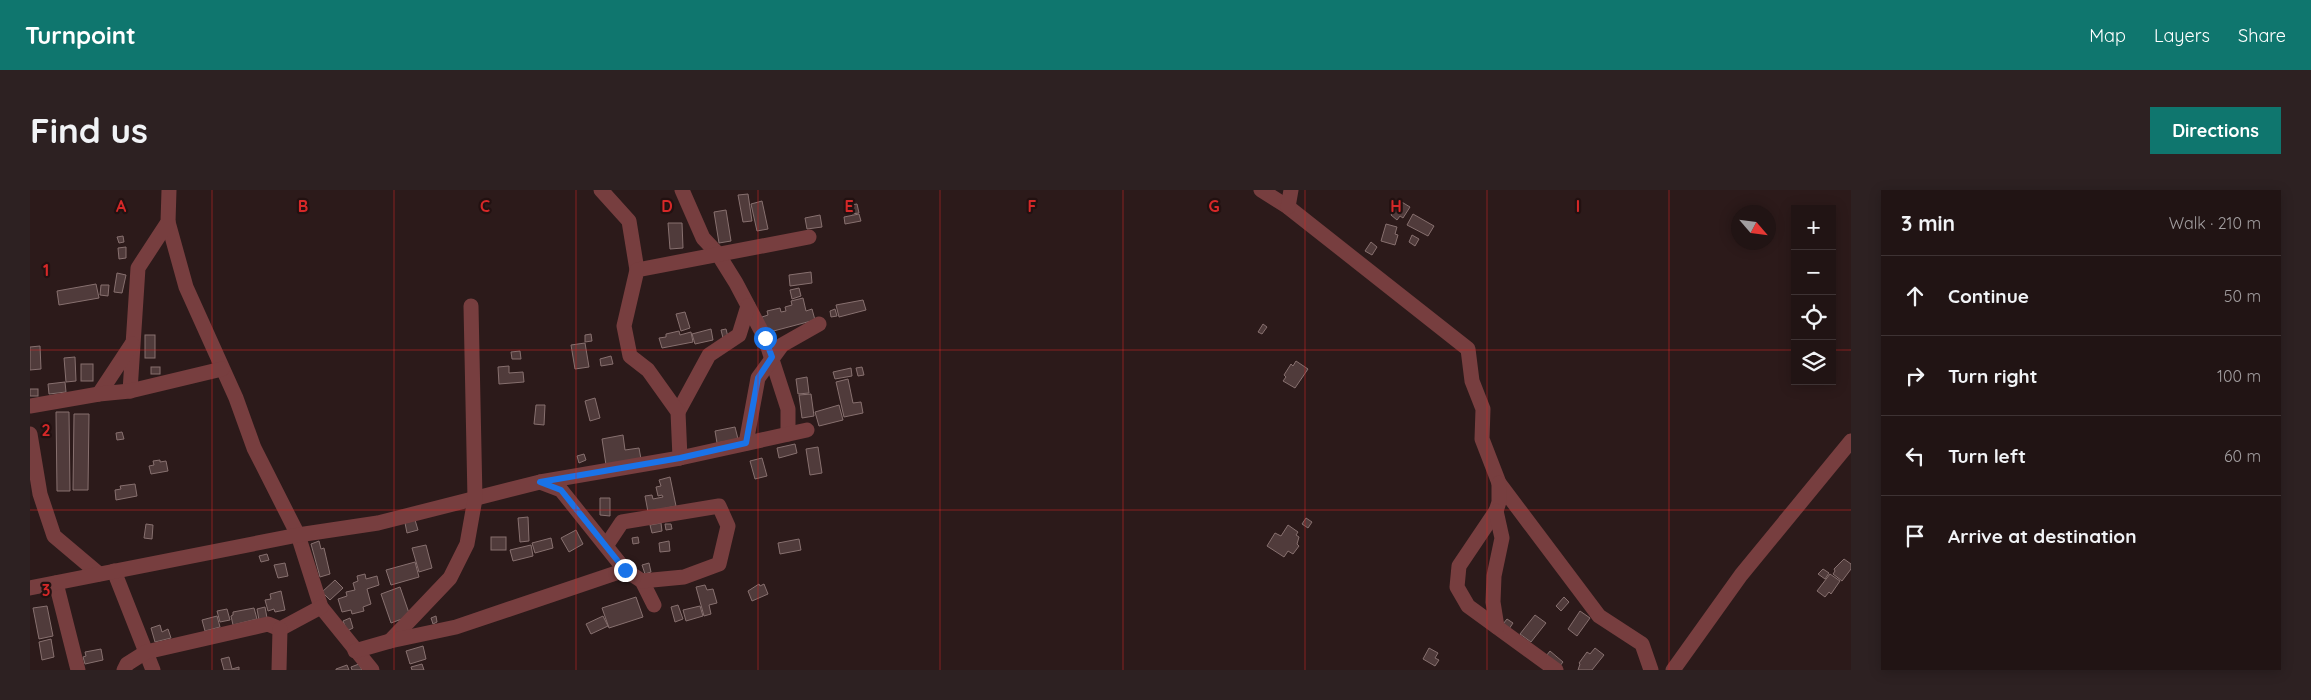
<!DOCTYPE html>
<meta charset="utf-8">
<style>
:root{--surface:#211414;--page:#2d2122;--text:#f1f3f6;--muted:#a29ea0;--line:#3e3334;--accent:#0f766e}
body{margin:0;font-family:Quicksand,sans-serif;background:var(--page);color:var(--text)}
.controls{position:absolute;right:15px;top:15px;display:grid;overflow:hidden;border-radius:0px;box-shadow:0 2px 12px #0003}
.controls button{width:45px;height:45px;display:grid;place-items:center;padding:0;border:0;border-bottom:1px solid var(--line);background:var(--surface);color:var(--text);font:25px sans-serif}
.compass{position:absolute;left:1701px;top:15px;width:45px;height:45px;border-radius:50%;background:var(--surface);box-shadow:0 2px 12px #0003;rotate:118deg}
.stop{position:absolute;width:15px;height:15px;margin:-11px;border:4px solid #1a73e8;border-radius:50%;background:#fff}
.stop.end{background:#1a73e8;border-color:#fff;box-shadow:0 1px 5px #0008}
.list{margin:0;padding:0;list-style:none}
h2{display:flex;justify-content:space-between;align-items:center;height:65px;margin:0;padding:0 20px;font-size:21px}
h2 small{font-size:16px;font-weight:400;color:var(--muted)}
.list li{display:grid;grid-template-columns:32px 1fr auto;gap:15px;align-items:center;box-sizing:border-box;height:80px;padding:0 20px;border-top:1px solid var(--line)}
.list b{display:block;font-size:19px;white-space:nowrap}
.list em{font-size:16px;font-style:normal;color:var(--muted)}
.icon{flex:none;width:28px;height:28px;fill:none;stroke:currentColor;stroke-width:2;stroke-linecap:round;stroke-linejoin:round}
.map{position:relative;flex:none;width:1821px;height:480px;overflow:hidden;border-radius:0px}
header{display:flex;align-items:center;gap:30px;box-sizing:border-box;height:70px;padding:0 25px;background:var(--accent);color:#fff}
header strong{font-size:24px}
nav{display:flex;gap:28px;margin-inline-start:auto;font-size:18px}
.intro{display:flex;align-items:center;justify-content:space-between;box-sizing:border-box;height:120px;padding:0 30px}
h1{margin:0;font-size:35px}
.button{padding:12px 22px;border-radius:0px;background:var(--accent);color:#fff;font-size:18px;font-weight:700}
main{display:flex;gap:30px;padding:0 30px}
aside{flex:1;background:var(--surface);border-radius:0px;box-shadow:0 2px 12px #0003}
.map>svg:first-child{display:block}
.building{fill:#503b3b;stroke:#87706f}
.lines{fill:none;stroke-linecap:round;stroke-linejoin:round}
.minor{stroke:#773e3f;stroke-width:15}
.route{stroke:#1a73e8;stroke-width:6}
.grid{fill:none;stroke:#d62828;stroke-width:1;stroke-opacity:0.55}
.grid-label{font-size:16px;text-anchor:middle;font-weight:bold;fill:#d62828;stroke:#211;stroke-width:4.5;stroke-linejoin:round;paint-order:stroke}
</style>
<header>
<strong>Turnpoint</strong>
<nav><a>Map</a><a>Layers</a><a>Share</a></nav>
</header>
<div class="intro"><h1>Find us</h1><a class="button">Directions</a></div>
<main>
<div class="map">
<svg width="1821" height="480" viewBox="0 0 1821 480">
<rect width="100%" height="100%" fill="#2c1a1a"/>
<g class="building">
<polygon points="718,4 722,31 713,32 708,5"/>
<polygon points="732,11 738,39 727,41 721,14"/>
<polygon points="1370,11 1380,17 1373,28 1370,26 1367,30 1361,25"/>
<polygon points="827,14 829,23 822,24 821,15"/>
<polygon points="696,20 701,51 689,53 684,22"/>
<polygon points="829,24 831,31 815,34 814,27"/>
<polygon points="1383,24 1404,36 1398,46 1377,35"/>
<polygon points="790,25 792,37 777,39 775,28"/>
<polygon points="638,33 652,33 653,58 640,59"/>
<polygon points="1356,34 1367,37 1365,44 1368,45 1365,55 1351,51"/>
<polygon points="1382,45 1389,49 1385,56 1379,52"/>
<polygon points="93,46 94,52 89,53 87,47"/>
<polygon points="1341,52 1347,57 1342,65 1335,61"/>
<polygon points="96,57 96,68 89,69 88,58"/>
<polygon points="781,82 782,93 760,96 759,85"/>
<polygon points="87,83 96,85 92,103 84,102"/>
<polygon points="66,94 69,108 29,115 27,101"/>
<polygon points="71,95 79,95 78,106 70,105"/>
<polygon points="769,98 771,106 762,109 760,100"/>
<polygon points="773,108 776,121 782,119 785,130 736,143 732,127 738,125 737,121 750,118 751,122 756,121 755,117 762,115 761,111"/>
<polygon points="833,110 836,120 809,127 806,115"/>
<polygon points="805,119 807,126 801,127 800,121"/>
<polygon points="655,122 660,138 651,141 646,124"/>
<polygon points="1233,134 1237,137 1232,144 1228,142"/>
<polygon points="681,139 683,150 665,154 662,144"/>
<polygon points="696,139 698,147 693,148 691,140"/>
<polygon points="649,141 650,145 661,142 663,152 632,158 629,148 636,147 636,144"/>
<polygon points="561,144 562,151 555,152 555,145"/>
<rect x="115" y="145" width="10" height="23"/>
<polygon points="555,153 559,177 545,179 541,155"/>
<polygon points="10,156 11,179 0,180 0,157"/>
<polygon points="490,161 491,169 482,169 481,162"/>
<polygon points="581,166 583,174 571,176 570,169"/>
<polygon points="45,167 46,191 36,192 34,168"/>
<polygon points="1266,171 1278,179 1265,198 1253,191 1256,187 1254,185 1261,174 1263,176"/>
<rect x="51" y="174" width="12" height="17"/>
<polygon points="479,176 479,183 493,182 494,192 469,194 468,177"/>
<rect x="121" y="177" width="9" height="7"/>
<polygon points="832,177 834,185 828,186 826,178"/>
<polygon points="821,178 822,186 805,189 803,182"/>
<polygon points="777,187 779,203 768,204 766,189"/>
<polygon points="818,189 823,213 831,212 833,223 814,227 806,192"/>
<polygon points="35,192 36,202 19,204 18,194"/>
<rect x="0" y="199" width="8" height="7"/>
<polygon points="781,204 784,226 772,228 769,205"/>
<polygon points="565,208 570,228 560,231 555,211"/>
<polygon points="506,215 515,215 514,235 504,234"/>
<polygon points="809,215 813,230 789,236 785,222"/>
<polygon points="26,222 39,222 40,301 27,301"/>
<polygon points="44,224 59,224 58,300 43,300"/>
<polygon points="705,237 708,249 687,253 685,241"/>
<polygon points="92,242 94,249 87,250 86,243"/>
<polygon points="593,245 595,260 609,258 611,269 576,275 572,249"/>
<polygon points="765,254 767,263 749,268 747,258"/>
<polygon points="788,257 792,283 780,285 776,259"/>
<polygon points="554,264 556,270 549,273 547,266"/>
<polygon points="732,268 737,286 725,289 720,271"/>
<polygon points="130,270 130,272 136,271 138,281 121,284 119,276 124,275 123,271"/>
<polygon points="640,287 646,316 618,322 615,306 622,305 623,309 633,307 632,305 628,306 626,297 631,296 629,290"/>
<polygon points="105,294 107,306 86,310 85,300 91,299 90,296"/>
<polygon points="570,308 580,308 580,326 570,325"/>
<polygon points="498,327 499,351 490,352 488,328"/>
<polygon points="1276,328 1282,332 1278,338 1272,334"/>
<polygon points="385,330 388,340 377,343 375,333"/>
<polygon points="631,333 632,341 622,343 620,335"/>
<polygon points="116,334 123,335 122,349 114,348"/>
<polygon points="635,334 641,334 642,339 636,340"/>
<polygon points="1258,335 1268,342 1266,345 1269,347 1267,354 1269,356 1263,364 1258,361 1254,367 1237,356 1245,343 1251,346"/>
<polygon points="546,340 553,354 539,362 531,348"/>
<rect x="461" y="347" width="15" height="13"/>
<polygon points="608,347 609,353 603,354 602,348"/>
<polygon points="521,348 523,358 505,363 502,353"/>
<polygon points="769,349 771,360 750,364 748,353"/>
<polygon points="289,351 291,359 294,358 300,384 290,387 281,354"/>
<polygon points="639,351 640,361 630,362 629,353"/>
<polygon points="396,355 402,378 389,382 382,358"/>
<polygon points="501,355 503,366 483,371 480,360"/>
<polygon points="237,364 239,370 231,372 229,366"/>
<polygon points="1814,369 1821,374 1821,379 1812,391 1803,384 1805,381 1804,379"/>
<polygon points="385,372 389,387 361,395 356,380"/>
<polygon points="255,373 258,386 248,388 244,375"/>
<polygon points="619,373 621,382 615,384 612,375"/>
<polygon points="1793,379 1799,383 1795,389 1788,384"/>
<polygon points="335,384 336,389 347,386 349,395 337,399 341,414 333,417 334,421 322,424 321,420 312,422 308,409 317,406 316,402 325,400 323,393 328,391 327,386"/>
<polygon points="1800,384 1810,391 1801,404 1799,402 1795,407 1787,401"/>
<polygon points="305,390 313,398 300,410 292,402"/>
<polygon points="729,394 730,396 734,394 738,404 722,411 718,401"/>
<polygon points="675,395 677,400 683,399 687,413 679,415 681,424 674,426 666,397"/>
<polygon points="370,397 380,426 361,433 351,404"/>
<polygon points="251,401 255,420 245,422 244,419 238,421 235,410 241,409 240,404"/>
<polygon points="606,407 613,427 579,438 572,418"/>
<polygon points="1534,407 1539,412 1531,421 1526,416"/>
<polygon points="648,415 653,429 645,432 641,417"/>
<polygon points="17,416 23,446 9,449 3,418"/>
<polygon points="670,416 673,426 656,431 653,420"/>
<polygon points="235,417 237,428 229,430 227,419"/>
<polygon points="224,418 227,429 203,435 201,426 203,425 203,422"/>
<polygon points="197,419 200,430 190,432 187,421"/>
<polygon points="1550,421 1560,428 1547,446 1538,439"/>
<polygon points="1505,425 1516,433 1501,452 1490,444"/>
<polygon points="187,426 190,437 175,441 172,430"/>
<polygon points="406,426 407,432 403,434 401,428"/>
<polygon points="573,426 578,436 561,444 556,434"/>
<polygon points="320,428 323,438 317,441 313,431"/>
<polygon points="1477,429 1483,433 1479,439 1473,434"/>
<polygon points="130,435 132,442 138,439 141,448 125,452 121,438"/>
<polygon points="21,449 24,467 12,470 9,452"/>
<polygon points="393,456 396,469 380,474 376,461"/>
<polygon points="1399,458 1408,463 1405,468 1409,470 1405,476 1393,469"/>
<polygon points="1565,458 1574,465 1562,480 1548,480 1550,474 1549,473 1557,462 1560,464"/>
<polygon points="71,459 73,470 55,474 53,467 56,466 55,462"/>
<polygon points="1520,461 1533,472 1529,477 1516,466"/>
<polygon points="199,467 202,479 209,477 209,480 194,480 191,469"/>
<polygon points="329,474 332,480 322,480 321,477"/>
<polygon points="392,474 394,480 382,480 381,477"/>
<polygon points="317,475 319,480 306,480 306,479"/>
</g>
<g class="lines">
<g class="minor">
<polyline points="571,0 599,31 607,80"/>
<polyline points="652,0 673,48 688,64 706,93 735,148 758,219 758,244"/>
<polyline points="1231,0 1258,17 1438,159 1442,191 1453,219 1452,249 1469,293 1569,426 1612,454 1621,480"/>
<polyline points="1258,17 1261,0"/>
<polyline points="138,32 156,97 206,208 224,258 268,345 291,417 342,480"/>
<polyline points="100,201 108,78 138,32 139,0"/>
<polyline points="69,204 102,154"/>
<polyline points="0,216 69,204 100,201 192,179"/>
<polyline points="648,222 679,165 709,145 718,116"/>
<polyline points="0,244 10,304 24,346 69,384"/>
<polyline points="716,253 728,188 752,155 789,134"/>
<polyline points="650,268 648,222 618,180 600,166 594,136 607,80 779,47"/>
<polyline points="510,292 531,300 595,380 612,391 624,415"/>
<polyline points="1469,293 1469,312 1466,321 1429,376 1427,397 1438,416 1526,480"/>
<polyline points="1466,321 1472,348 1464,386 1463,412 1467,437"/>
<polyline points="576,356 592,332 689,316 698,336 689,374 654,387 612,391"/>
<polyline points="84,381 123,480"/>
<polyline points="26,393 48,480"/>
<polyline points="0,398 268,345 348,333 510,292 650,268 777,240"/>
<polyline points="360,451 420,388 437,354 445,309 441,116"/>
<polyline points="325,461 360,451 426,437 595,380"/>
<polyline points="94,480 97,474 116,462 238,434 250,439 291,417"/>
<polyline points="249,480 250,439"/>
<polyline points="1643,480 1711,385 1821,251"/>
</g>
</g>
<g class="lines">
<polyline class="route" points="595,380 531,300 510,292 650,268 716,253 728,188 742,167 735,148"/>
</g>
<path class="grid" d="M182 0V480M364 0V480M546 0V480M728 0V480M910 0V480M1093 0V480M1275 0V480M1457 0V480M1639 0V480M0 160H1765M1802 160H1821M0 320H1821"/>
<g class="grid-label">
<text x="91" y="22">A</text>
<text x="273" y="22">B</text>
<text x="455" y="22">C</text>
<text x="637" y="22">D</text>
<text x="819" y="22">E</text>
<text x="1002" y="22">F</text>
<text x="1184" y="22">G</text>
<text x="1366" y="22">H</text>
<text x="1548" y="22">I</text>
<text x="16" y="86">1</text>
<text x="16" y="246">2</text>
<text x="16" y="406">3</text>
</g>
</svg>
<div class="controls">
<button>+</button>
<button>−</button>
<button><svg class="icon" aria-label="locate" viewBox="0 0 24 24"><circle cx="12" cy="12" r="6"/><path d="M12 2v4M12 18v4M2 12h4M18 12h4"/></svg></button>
<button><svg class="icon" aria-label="layers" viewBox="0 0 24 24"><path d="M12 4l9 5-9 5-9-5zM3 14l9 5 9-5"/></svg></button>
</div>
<svg class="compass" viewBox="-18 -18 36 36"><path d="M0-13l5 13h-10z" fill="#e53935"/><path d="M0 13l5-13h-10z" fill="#a29ea0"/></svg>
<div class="stop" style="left:735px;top:148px"></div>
<div class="stop end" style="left:595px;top:380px"></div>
</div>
<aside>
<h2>3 min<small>Walk · 210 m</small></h2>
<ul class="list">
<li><svg class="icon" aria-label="ahead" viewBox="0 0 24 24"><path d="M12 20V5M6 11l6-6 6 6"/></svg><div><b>Continue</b></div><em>50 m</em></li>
<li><svg class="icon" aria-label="right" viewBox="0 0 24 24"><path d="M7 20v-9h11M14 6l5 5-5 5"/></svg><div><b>Turn right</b></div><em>100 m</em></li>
<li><svg class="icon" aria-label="left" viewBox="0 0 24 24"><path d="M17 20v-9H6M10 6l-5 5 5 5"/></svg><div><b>Turn left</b></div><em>60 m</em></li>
<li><svg class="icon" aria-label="arrive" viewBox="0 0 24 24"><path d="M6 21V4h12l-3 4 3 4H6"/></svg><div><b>Arrive at destination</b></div></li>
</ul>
</aside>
</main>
